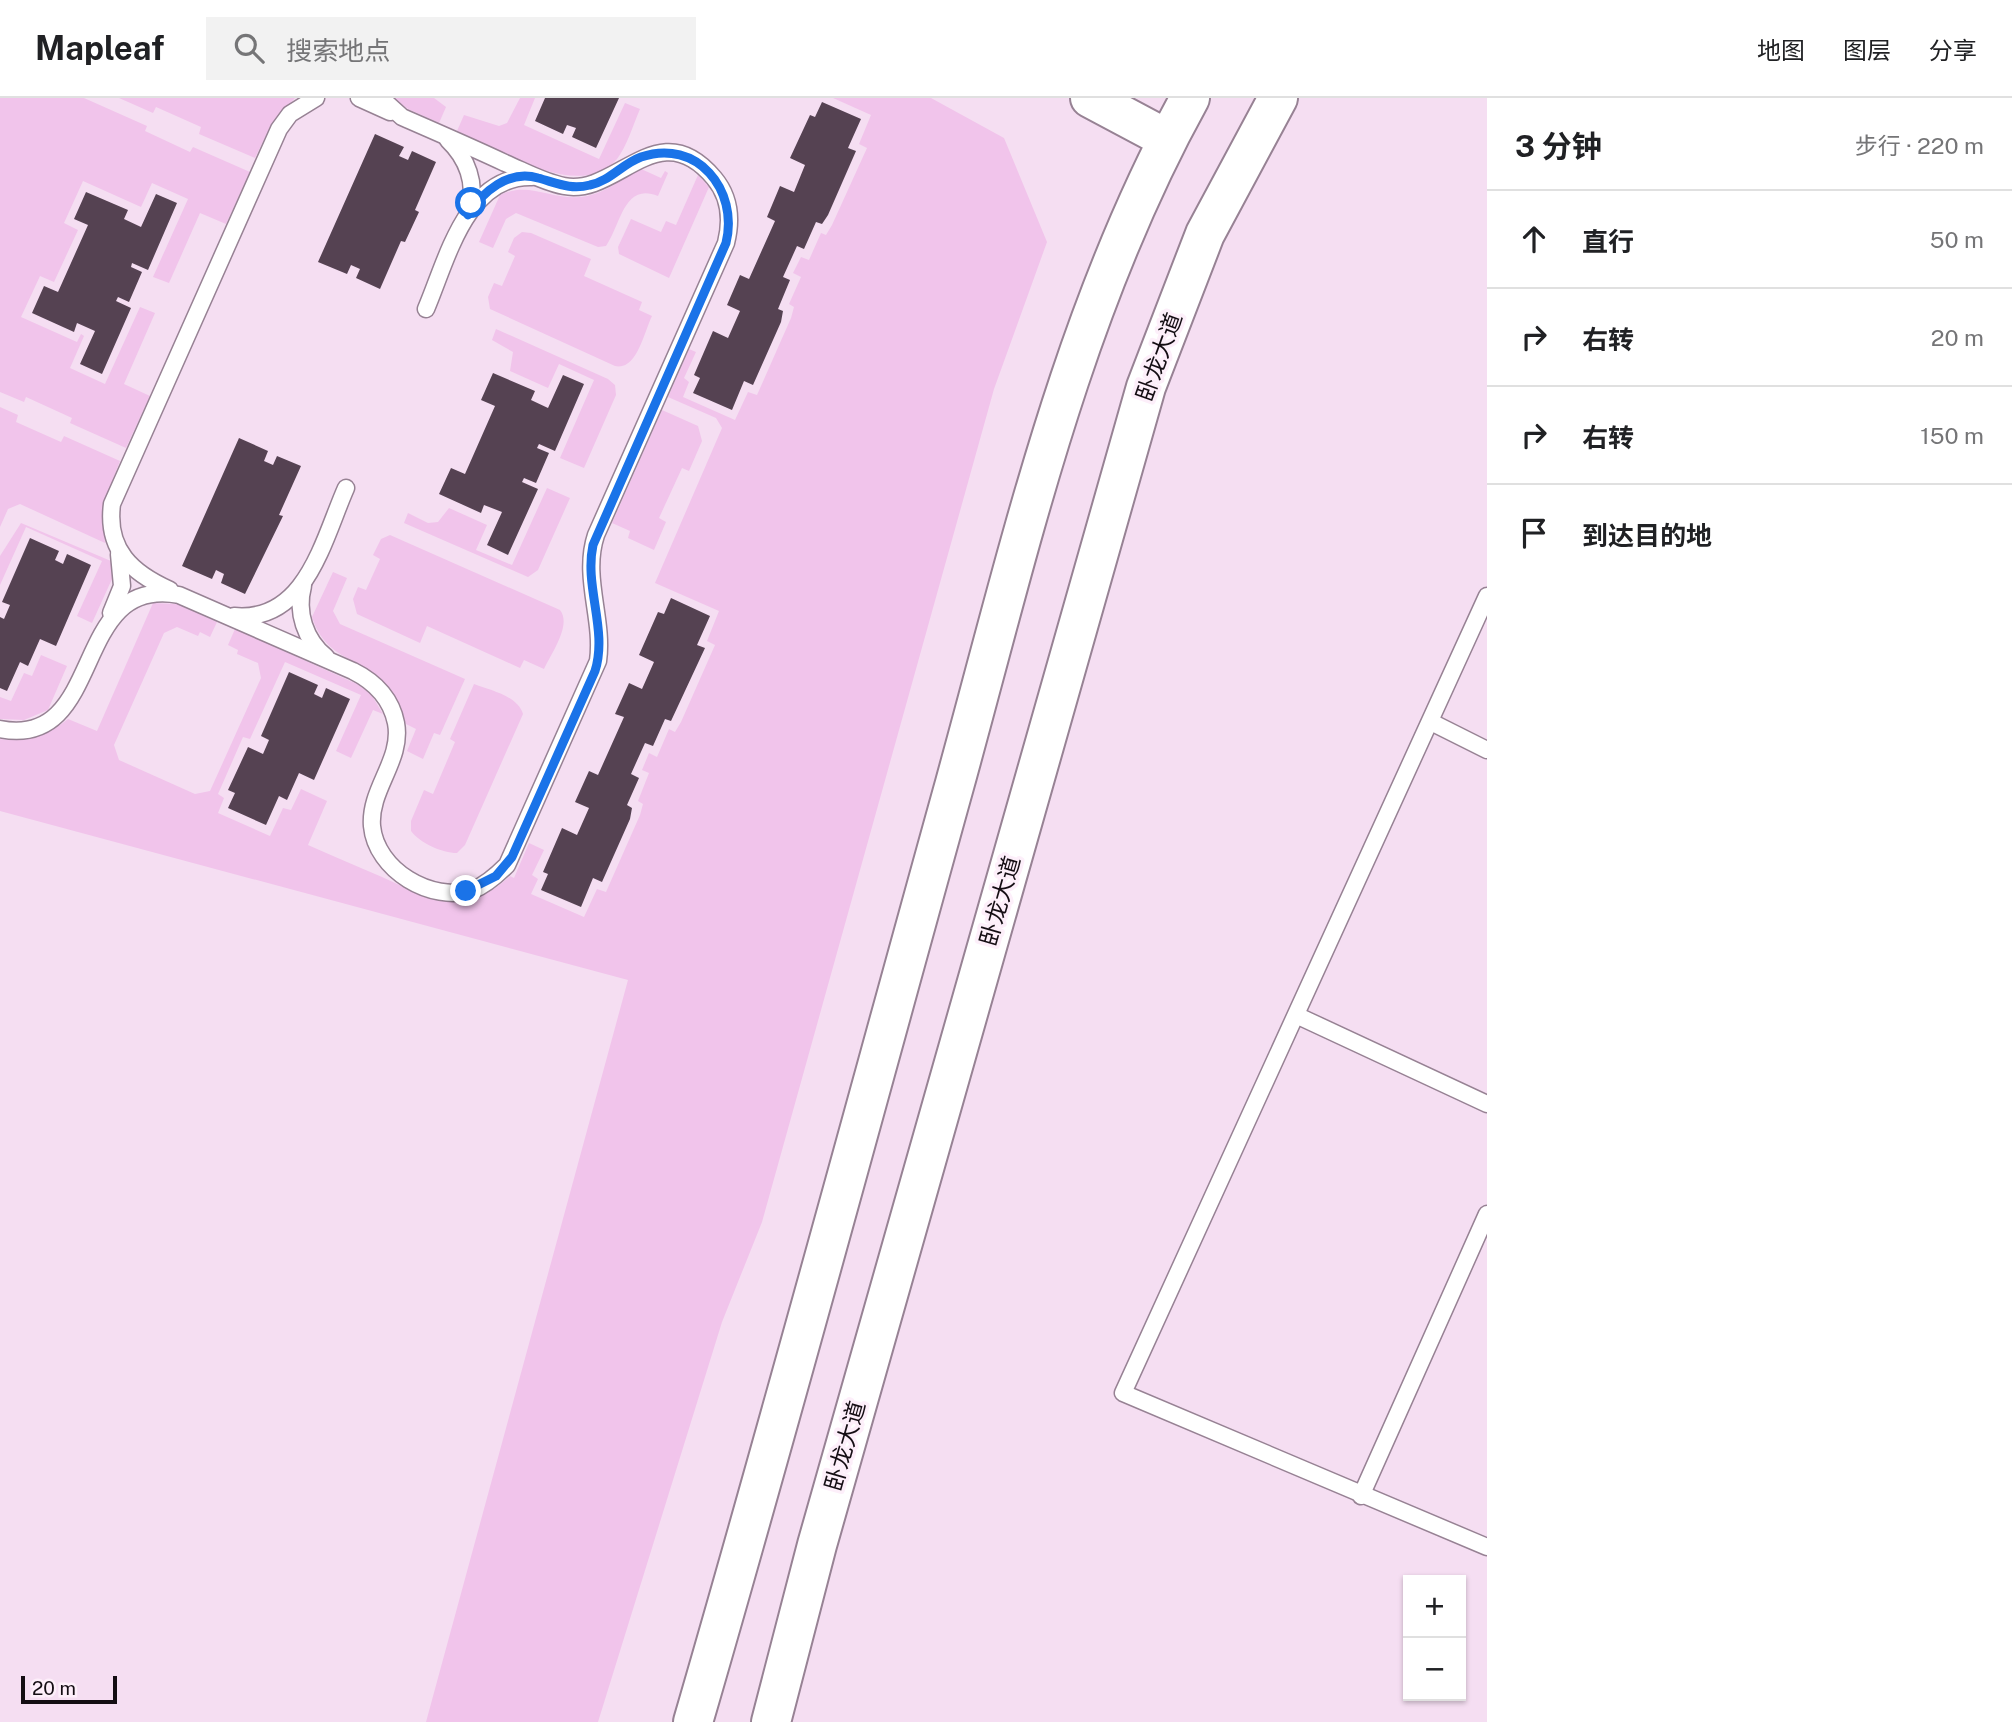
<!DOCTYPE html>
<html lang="zh">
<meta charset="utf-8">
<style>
:root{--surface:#fff;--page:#f2f2f2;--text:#202124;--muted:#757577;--line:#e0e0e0}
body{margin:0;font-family:"Public Sans","Noto Sans SC",sans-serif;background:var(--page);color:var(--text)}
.controls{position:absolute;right:21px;bottom:21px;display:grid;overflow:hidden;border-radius:0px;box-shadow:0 2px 5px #0004}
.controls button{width:63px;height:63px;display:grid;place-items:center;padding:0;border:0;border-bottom:2px solid var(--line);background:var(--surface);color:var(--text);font:35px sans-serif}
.scale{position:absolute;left:21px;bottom:18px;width:96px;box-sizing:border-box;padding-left:7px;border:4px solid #140d13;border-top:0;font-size:19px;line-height:24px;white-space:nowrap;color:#140d13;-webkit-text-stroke:5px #fdeffa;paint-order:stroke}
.stop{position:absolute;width:21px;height:21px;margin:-16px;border:5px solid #1a73e8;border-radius:50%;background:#fff}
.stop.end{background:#1a73e8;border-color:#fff;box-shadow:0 2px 7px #0008}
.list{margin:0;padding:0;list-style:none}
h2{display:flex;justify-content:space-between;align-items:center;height:91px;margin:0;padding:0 28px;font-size:30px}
h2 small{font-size:23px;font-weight:400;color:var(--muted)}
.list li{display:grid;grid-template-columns:46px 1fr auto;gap:21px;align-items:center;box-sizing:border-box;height:98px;padding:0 28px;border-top:2px solid var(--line)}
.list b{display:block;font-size:26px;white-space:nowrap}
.list em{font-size:23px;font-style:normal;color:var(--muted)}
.icon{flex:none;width:38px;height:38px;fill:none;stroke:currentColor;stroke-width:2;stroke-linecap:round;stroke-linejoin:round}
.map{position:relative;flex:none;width:1487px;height:1624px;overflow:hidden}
header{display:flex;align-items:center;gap:42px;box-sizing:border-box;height:98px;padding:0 35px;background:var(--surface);border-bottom:2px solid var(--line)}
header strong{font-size:33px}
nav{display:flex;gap:38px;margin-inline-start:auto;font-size:24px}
.search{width:490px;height:63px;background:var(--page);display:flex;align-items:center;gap:18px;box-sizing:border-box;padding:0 24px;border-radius:0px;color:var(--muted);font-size:26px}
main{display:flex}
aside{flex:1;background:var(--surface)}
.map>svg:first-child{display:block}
.green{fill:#f1c4eb}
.building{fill:#554252}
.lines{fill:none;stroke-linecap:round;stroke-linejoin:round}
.service-casing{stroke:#978294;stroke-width:19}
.tertiary-casing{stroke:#978294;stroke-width:42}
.secondary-casing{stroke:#978294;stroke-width:42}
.service{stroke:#fff;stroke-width:16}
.tertiary{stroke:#fff;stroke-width:38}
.secondary{stroke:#fff;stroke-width:38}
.route{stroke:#1a73e8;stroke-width:9}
.labels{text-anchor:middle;stroke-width:7;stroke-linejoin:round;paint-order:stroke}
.street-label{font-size:23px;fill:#140d13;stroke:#fdeffa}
</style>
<header>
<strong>Mapleaf</strong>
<div class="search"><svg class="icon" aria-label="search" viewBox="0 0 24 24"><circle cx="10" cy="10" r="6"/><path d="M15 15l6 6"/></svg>搜索地点</div>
<nav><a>地图</a><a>图层</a><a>分享</a></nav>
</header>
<main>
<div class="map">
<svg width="1487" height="1624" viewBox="0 0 1487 1624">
<rect width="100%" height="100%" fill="#f5def2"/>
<g class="green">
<polygon points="0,0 84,0 147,28 145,33 190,54 193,49 250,74 226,126 200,115 169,185 153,179 188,101 152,85 141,109 83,83 64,125 78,132 54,184 40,178 21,219 77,244 81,236 84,238 70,270 105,286 140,209 155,215 124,286 150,298 126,350 70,325 72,320 26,299 24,304 0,294"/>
<polygon points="119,0 295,0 272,25 255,60 199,36 201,29 156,9 153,15"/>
<polygon points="393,0 434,0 446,9 439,25 408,11"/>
<path d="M520 0H535L524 27 599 61 625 5 640 11C633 27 627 48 617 61 580 105 497 51 457 33L464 17 499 28 507 25Z"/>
<path d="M833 0H931L1004 40 1047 144 994 291 762 1124 722 1224 598 1624H426L628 882 0 713V641C26 645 48 637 68 621L97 633 153 505 177 506 217 524 210 539 200 534 198 538 177 529 164 535 114 647 119 662 195 696 210 693 261 580 258 565 237 556 238 552 228 547 235 531 357 586 371 596 383 616 373 612 351 660 336 653 361 597 285 564 250 641 243 639 218 696 224 700 218 715 270 738 283 710 291 712 301 691 327 703 308 747C332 758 357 768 382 779 429 801 466 820 510 778L514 780 529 745 544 752 532 777 538 781 531 796 584 819 597 791 606 794 640 717 643 706 638 703 649 675 642 672 649 655 657 659 669 631 675 634 681 624 715 547 707 543 719 513 655 485 722 330 716 320 668 299 689 251 696 254 684 280 689 284 683 299 735 322 748 294 757 297 791 220 794 209 789 206 801 179 793 175 801 159 809 162 821 135 826 137 832 127 867 50 859 46 871 17Z"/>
<path d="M639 70 661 80 665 73 668 75 658 98C624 84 621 126 606 148L598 149 516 115 506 121 493 150 479 144 500 97C529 83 551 102 580 99 604 97 620 82 639 70Z"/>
<polygon points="698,77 709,89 669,180 619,156 618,149 631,121 661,134 666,123 676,127"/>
<path d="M522 134 531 135 591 161 584 178 642 204 639 212 652 218C644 234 637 273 615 268L490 211 488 199 494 185 502 188 515 158 508 154 514 140Z"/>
<polygon points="496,231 608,281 615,287 616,297 584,370 560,360 594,282 559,266 548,290 510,273 513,254 492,242"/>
<polygon points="0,309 18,317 16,324 61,344 64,338 120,363 103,407 105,445 20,406 8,411 0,429"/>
<polygon points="662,312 698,328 702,343 689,373 682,370 659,420 666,424 654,452 628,440 630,433 612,425"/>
<polygon points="547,390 570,400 538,472 528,479 404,425 408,415 428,425 438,424 449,410 487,427 476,452 512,467"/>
<polygon points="21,425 111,463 112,481 92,525 77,518 102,463 26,429 0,487 0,458"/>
<path d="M390 437 560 512C572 527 551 556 544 571L524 562 520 570 427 528 420 545 357 516 353 501 358 489 366 492 380 461 373 457 381 441Z"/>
<path d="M333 474 347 480 333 513 340 526 465 581 440 637 434 635 423 661 407 653 416 631 406 626C387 552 330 577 312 519Z"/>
<polygon points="41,557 67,568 48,612 24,622 0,621 0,599 11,603 24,575 32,578"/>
<path d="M474 586C490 592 518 598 523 616L465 747 457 755C442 755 420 745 411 733V723L424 692 433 696 455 644 450 641Z"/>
</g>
<g class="building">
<polygon points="545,0 619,0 596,50 572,39 576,30 567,27 563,36 535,23"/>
<polygon points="822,4 861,21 848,50 856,53 828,117 822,126 816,124 804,151 797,148 783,179 790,182 778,211 783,213 781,224 753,287 744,283 732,312 693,295 700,280 694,277 713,233 728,240 740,213 727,207 740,177 749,181 775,123 767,119 780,88 794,94 805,67 790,60 810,17 815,19"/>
<polygon points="375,36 404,49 399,58 408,62 412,53 436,64 415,112 419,114 405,144 401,143 380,191 356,180 360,171 351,167 347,176 318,164"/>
<polygon points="86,94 128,112 124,121 141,129 156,96 177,105 148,172 132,165 131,169 142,174 129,204 118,199 116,203 131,210 102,276 80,266 95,233 77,225 74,234 32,215 44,188 58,194 88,127 74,121"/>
<polygon points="493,275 535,293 531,302 548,310 563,277 584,286 555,353 539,346 537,350 549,355 536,385 524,380 522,384 538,391 508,457 487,447 502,414 484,407 481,415 439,396 451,370 465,376 495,308 481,302"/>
<polygon points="239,340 268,353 264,363 273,367 277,358 301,368 279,417 283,418 245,496 221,485 224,476 216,472 212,481 182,468"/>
<polygon points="30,440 59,453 55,462 63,466 67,456 91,467 56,548 40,541 28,568 20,564 7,593 0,590 0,519 4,521 10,507 2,504"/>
<polygon points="671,500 710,518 697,547 705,550 671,623 665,621 653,648 645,645 631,676 639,680 627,707 632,710 630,721 602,784 593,780 581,809 541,792 548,776 543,774 562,730 577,737 589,710 575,704 589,673 598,677 624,619 615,616 629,585 642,591 654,564 639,557 658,514 664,516"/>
<polygon points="289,574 318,587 314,596 322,600 326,590 350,601 314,682 299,675 287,702 279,698 266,727 228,710 235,695 228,692 248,649 263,656 269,642 261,638"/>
</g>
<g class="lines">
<defs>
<g id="service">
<polyline points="359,0 390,14"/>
<path d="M448 42C467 60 477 86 469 111"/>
<path d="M426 211C447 162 466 77 532 79"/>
<path d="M303 488C296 514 305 542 326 559"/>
<path d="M170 492C132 475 106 452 112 406L279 31 290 16 316 0"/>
<polyline points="1487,498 1123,1295 1487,1449"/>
<polyline points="111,515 122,488 119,456"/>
<path d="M234 518C306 525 323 442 346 390"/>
<polyline points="1431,624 1487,652"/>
<path d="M0 631C107 652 69 476 179 497L353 573C375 584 391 600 396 625 403 662 369 691 372 728 376 772 431 805 473 792 486 787 497 777 507 767L598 563C604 521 582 479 596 437L726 145C732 121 730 99 714 80 658 13 617 99 564 88 543 84 524 73 505 65 471 49 436 34 402 19L381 0"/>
<polyline points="1298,918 1487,1006"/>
<polyline points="1361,1398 1487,1116"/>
</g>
<polyline id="tertiary" points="1090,0 1167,41"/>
<g id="secondary">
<path d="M693 1624C784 1312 868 998 955 685 1019 453 1072 213 1190 0"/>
<polyline points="771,1624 817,1447 1146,289 1205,136 1278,0"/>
</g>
</defs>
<use href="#service" class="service-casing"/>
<use href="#tertiary" class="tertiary-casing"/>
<use href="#secondary" class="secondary-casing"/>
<use href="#service" class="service"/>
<use href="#tertiary" class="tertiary"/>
<use href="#secondary" class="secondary"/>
</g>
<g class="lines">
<path class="route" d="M466 793 496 778 512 759 595 573C608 532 584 489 593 447L726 145C739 92 697 40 641 59 622 66 610 83 590 87 570 92 557 85 538 80 509 71 482 94 468 117L471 105"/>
</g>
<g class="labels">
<g class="street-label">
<text transform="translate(1159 259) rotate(-70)" y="8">卧龙大道</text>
<text transform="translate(1000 803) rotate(-74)" y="8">卧龙大道</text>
<text transform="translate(845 1348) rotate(-74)" y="8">卧龙大道</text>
</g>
</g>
</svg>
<div class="controls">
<button>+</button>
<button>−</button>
</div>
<div class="scale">20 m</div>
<div class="stop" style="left:471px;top:105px"></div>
<div class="stop end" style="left:466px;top:793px"></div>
</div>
<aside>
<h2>3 分钟<small>步行 · 220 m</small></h2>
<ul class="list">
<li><svg class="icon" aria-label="ahead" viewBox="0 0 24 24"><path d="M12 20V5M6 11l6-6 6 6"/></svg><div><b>直行</b></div><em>50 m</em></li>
<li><svg class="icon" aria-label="right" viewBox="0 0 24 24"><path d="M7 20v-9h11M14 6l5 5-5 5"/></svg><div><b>右转</b></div><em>20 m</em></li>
<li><svg class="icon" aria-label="right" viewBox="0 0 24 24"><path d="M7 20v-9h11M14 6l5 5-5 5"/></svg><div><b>右转</b></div><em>150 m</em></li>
<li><svg class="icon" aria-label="arrive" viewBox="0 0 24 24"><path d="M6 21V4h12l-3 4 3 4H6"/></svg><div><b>到达目的地</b></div></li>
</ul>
</aside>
</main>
